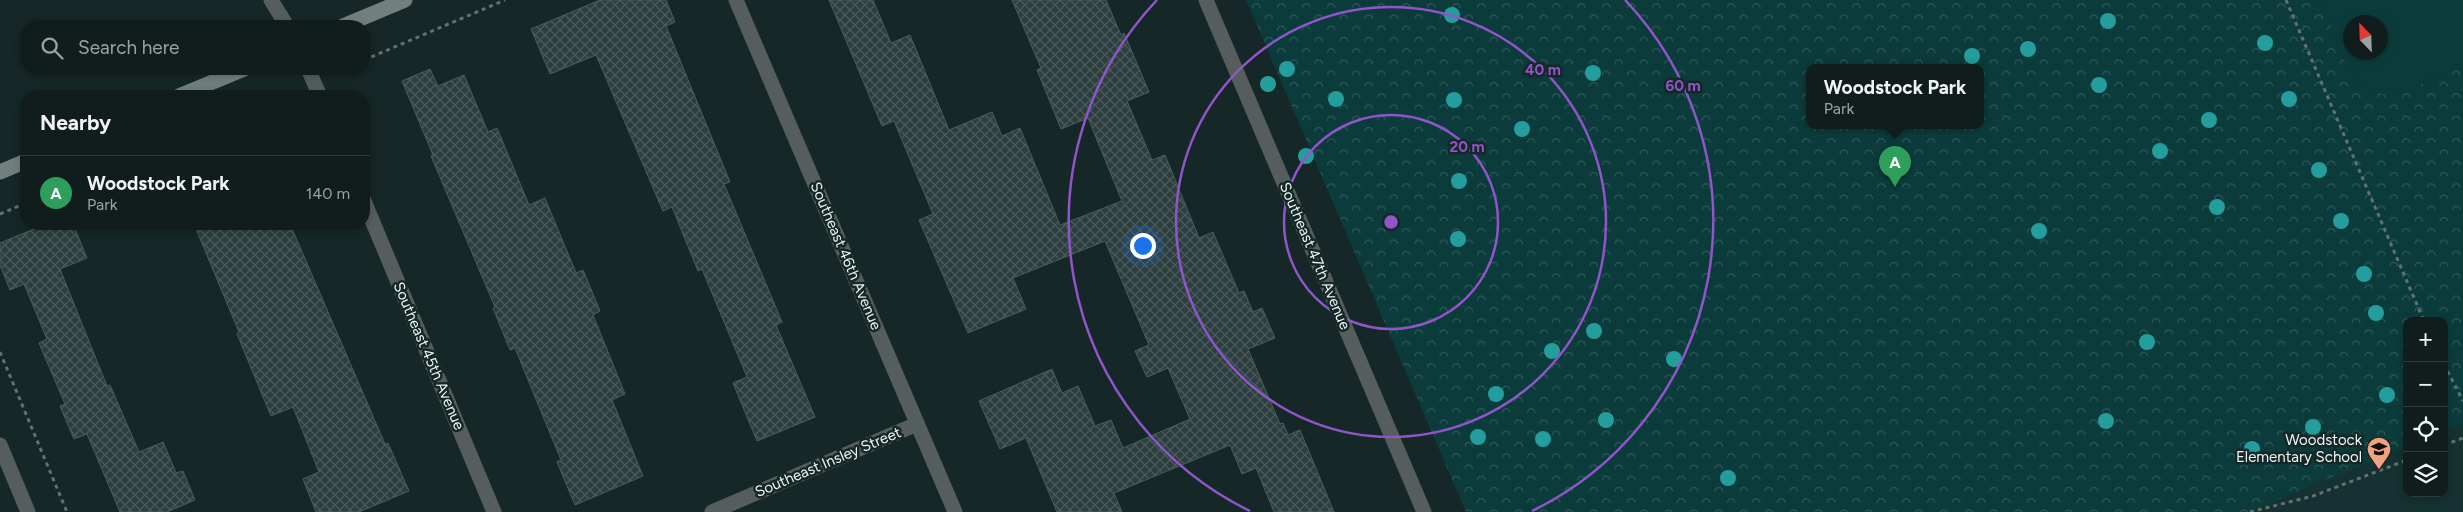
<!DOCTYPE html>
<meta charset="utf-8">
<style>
:root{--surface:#101d1c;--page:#1e2a29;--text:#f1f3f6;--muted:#9ca2a3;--line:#303b3b;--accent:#ea580c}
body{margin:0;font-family:Figtree,sans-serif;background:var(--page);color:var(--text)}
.controls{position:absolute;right:15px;bottom:15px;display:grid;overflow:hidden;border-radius:10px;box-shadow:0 2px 8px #0003}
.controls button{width:45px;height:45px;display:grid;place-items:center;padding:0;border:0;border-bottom:1px solid var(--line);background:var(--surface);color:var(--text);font:25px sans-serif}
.compass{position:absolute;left:2343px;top:15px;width:45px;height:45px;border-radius:50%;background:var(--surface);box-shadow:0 2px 8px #0003;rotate:337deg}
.you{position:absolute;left:1142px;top:245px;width:18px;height:18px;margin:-12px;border:4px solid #fff;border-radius:50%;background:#1a73e8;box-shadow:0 0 0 8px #1a73e833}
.badge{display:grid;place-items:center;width:32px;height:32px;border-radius:50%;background:var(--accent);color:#fff;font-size:16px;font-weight:700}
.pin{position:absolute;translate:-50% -41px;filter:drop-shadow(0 1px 2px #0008)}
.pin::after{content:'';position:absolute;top:26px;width:18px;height:15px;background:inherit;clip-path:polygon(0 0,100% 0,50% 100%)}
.popup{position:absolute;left:1806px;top:64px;width:178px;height:65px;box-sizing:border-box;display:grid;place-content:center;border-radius:10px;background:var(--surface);filter:drop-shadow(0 1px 4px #0005);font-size:16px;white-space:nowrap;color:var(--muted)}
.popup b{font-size:19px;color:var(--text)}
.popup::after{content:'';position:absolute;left:50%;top:100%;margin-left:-10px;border:10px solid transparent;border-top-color:var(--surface)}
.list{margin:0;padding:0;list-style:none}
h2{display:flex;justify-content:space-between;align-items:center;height:65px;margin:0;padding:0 20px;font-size:21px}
h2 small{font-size:16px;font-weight:400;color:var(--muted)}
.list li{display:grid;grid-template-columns:32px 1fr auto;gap:15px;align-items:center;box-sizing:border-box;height:75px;padding:0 20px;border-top:1px solid var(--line)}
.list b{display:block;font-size:19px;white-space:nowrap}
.list p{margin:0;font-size:16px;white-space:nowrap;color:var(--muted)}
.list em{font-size:16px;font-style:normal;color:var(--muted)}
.icon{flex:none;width:28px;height:28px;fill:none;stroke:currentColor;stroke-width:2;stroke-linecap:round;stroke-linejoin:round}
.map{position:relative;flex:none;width:2463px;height:512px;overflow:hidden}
.search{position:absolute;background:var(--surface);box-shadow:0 2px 8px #0003;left:20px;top:20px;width:350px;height:55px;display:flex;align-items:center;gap:12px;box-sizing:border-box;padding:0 18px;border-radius:20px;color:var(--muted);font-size:19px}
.panel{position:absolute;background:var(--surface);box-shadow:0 2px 8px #0003;left:20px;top:90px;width:350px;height:140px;border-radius:20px}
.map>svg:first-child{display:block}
.built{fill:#163131}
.park{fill:url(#park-crowns);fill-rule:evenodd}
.pitch{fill:#0b3c3b;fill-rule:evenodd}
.building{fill:url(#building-cross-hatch);stroke:#4a5d5d}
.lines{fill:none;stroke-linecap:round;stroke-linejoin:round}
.path{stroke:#627170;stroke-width:3;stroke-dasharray:4 4;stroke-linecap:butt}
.street{stroke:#555e5d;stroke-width:15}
.secondary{stroke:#717f7e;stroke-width:15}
.tree{fill:#249e9d}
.ring{fill:none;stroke:#9154ca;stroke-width:2.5}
.labels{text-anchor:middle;stroke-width:5;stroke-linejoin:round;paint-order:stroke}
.street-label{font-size:15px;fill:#ebf6f5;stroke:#152726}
.poi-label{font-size:15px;fill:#ebf6f5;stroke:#152726;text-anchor:end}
.centre{fill:#9154ca;stroke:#152726;stroke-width:2.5}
.ring-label{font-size:15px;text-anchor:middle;font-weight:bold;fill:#9154ca;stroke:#152726;stroke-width:5;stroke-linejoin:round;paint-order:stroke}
</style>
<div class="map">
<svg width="2463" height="512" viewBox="0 0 2463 512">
<defs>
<pattern id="park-crowns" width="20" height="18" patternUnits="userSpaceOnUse" patternTransform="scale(1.25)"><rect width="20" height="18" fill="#0b3c3b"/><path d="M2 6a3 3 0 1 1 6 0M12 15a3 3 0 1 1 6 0" fill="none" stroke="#2f5958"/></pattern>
<pattern id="building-cross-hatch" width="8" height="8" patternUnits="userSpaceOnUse" patternTransform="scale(1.25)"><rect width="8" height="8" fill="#2c3e3e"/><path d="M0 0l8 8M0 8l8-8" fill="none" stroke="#4b5a5a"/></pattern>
</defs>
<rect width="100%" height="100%" fill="#152726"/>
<polygon class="built" points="2463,423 2463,512 2249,512 2407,446 2407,493 2444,493 2444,431"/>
<path class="park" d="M1246 0H2463V423L2444 431V321H2407V446L2249 512H1466ZM2350 22H2380V52H2350ZM1810 68H1980V126H1810Z"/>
<path class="pitch" d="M2319 0H2463V66L2391 97 2355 84ZM2350 22H2380V52H2350Z"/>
<g class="building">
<polygon points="600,0 666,0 675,22 666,26 730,182 724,184 782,322 776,325 815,417 757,441 733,383 747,377 702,269 698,271 672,207 663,211 596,55 550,74 531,29"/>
<polygon points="829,0 873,0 891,43 910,35 949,130 992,112 1002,136 1020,128 1060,225 1122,201 1088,118 1061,129 1037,70 1041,68 1012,0 1106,0 1121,35 1124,33 1149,92 1127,101 1152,160 1165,155 1199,238 1213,232 1239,293 1244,291 1253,312 1262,308 1275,338 1248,349 1280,424 1283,423 1288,435 1300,430 1334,512 1274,512 1256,468 1242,474 1230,445 1114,493 1122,512 1057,512 1026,438 1000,449 979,401 1052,369 1062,393 1078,386 1095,426 1111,420 1123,448 1190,419 1168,368 1147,377 1135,351 1149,345 1105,241 1013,278 1026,309 968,333 919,220 933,214 894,121 882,126"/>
<polygon points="430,69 438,86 464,75 488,132 497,128 529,205 545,198 576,273 583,270 600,311 593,315 625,394 612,400 643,476 575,505 557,462 561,460 515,348 510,350 493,308 495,307 431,156 433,155 402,81"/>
<polygon points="46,224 73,224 87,258 60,269 107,386 110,385 139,452 163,442 176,473 183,471 195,500 167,512 120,512 87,434 74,439 60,406 65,404 39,343 47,339 24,284 10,290 0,265 0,243"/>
<polygon points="194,224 290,224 385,444 388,443 409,491 359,512 316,512 303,479 319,472 293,407 271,416 237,334 239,332"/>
</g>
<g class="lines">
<g class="path">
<polyline points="2286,0 2424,321"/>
<polyline points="364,60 505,0"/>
<polyline points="0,214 26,203"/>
<polyline points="0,352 67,512"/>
<polyline points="2444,364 2463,401"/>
<polyline points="2444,445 2463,438"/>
<polyline points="2250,512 2313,496 2407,460"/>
</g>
<g class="street">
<polyline points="271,0 287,26"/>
<polyline points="736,0 955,512"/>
<polyline points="1206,0 1424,512"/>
<polyline points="308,69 320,96"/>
<polyline points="364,201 494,512"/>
<polyline points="0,445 28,512"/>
<polyline points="712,512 917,424"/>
</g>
<g class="secondary">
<polyline points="343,26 405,0"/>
<polyline points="179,96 244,69"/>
<polyline points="0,172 26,161"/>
</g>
</g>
<g class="tree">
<circle cx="1452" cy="15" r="8"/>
<circle cx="2108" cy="21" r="8"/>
<circle cx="2265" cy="43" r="8"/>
<circle cx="2028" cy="49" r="8"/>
<circle cx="1972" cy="56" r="8"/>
<circle cx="1287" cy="69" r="8"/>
<circle cx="1593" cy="73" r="8"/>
<circle cx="1268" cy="84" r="8"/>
<circle cx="2099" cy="85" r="8"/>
<circle cx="1336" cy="99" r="8"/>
<circle cx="2289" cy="99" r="8"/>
<circle cx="1454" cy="100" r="8"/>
<circle cx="2209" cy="120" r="8"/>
<circle cx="1522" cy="129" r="8"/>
<circle cx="2160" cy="151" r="8"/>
<circle cx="1306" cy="156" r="8"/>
<circle cx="2319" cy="170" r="8"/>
<circle cx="1459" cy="181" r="8"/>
<circle cx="2217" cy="207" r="8"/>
<circle cx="2341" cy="221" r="8"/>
<circle cx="2039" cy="231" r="8"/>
<circle cx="1458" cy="239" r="8"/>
<circle cx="2364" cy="274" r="8"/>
<circle cx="2376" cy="313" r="8"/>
<circle cx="1594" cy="331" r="8"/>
<circle cx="2147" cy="342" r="8"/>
<circle cx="1552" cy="351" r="8"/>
<circle cx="1674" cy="359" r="8"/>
<circle cx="1496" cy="394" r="8"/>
<circle cx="2387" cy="395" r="8"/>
<circle cx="1606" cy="420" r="8"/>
<circle cx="2106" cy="421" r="8"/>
<circle cx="2313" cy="427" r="8"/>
<circle cx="1478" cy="437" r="8"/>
<circle cx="1543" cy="439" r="8"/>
<circle cx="2252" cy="449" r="8"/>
<circle cx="1728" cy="478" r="8"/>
</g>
<g class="ring">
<circle cx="1391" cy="222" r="107"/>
<circle cx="1391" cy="222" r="215"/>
<path d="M1250 511A322 322 0 0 1 1157 0M1625 0A322 322 0 0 1 1532 511"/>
</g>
<defs>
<symbol id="school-pin" viewBox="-11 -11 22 30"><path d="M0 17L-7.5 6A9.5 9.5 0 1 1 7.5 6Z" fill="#f2a17e" stroke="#152726"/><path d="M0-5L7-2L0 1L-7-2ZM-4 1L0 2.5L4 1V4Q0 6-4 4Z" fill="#111"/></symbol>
</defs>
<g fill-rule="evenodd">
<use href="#school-pin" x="2365" y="435" width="28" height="38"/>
</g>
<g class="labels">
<g class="street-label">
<text transform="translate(846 256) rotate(67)" y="5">Southeast 46th Avenue</text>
<text transform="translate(1315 256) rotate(67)" y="5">Southeast 47th Avenue</text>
<text transform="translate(429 356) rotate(67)" y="5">Southeast 45th Avenue</text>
<text transform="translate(828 462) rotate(-23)" y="5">Southeast Insley Street</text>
</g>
<g class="poi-label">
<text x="2362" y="445">Woodstock<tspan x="2362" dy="17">Elementary School</tspan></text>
</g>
</g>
<circle cx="1391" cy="222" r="8" class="centre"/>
<g class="ring-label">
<text x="1543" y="75">40 m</text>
<text x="1683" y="91">60 m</text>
<text x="1467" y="152">20 m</text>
</g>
</svg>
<div class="controls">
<button>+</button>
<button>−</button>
<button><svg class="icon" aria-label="locate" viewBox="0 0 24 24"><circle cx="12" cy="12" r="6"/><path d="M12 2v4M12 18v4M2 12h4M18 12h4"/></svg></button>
<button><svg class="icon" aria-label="layers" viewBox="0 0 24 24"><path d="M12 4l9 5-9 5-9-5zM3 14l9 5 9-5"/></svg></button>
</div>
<svg class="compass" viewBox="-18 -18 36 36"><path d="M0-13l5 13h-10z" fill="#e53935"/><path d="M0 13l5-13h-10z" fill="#9ca2a3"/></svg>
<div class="you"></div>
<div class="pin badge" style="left:1895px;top:187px;background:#2e9e5b">A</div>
<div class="popup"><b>Woodstock Park</b>Park</div>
<div class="search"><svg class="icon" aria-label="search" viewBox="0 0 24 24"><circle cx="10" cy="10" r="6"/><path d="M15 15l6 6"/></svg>Search here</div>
<section class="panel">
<h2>Nearby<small></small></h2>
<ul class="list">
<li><span class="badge" style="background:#2e9e5b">A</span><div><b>Woodstock Park</b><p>Park</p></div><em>140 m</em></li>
</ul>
</section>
</div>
